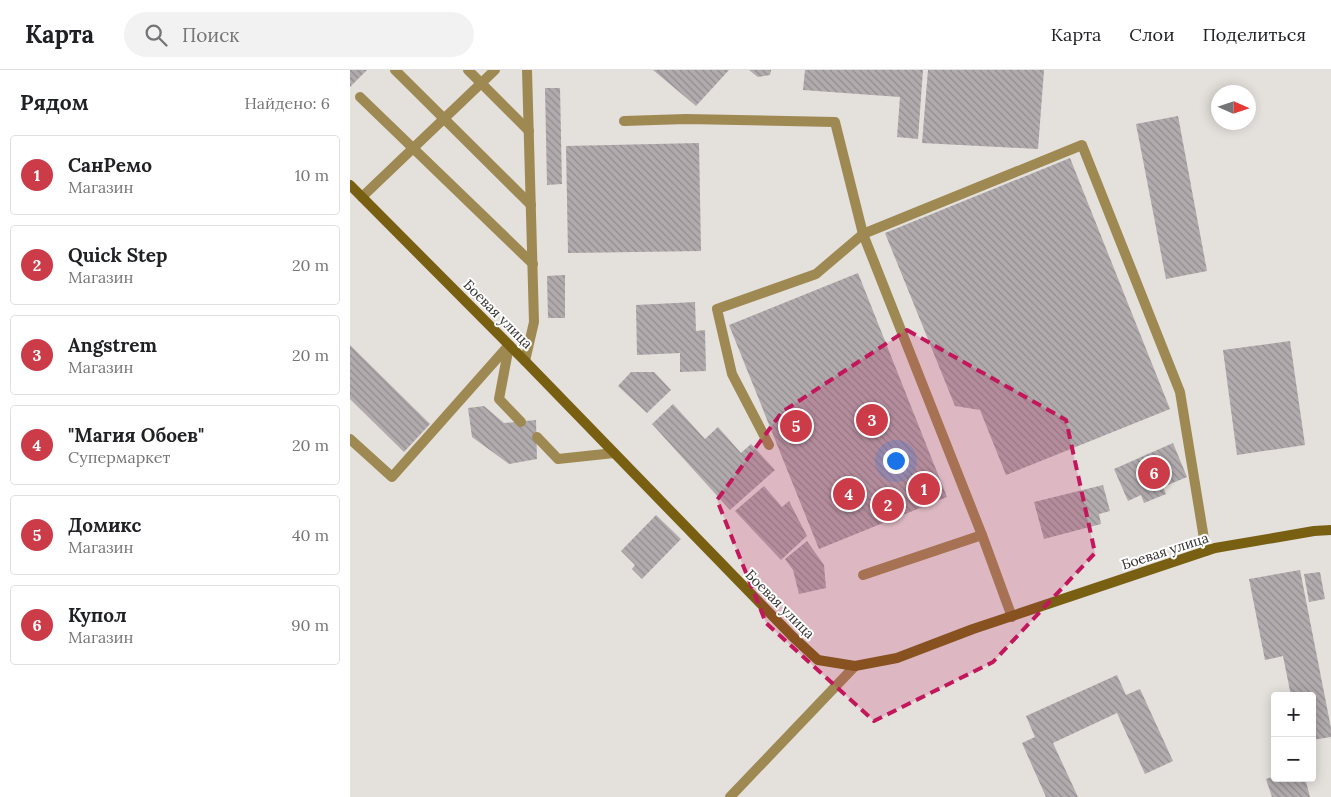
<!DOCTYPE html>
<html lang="ru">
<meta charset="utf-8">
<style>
:root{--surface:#fff;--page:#f2f2f2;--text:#202124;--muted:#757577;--line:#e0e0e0;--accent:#cc3c48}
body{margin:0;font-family:Lora,serif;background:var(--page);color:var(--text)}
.controls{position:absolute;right:15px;bottom:15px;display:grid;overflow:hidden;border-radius:5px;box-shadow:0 2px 12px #0003}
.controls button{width:45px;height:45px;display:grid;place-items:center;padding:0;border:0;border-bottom:1px solid var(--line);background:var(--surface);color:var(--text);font:25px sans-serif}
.compass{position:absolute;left:861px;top:15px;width:45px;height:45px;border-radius:50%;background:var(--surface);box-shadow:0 2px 12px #0003;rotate:93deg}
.you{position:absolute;left:545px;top:390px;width:18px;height:18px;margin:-12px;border:4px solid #fff;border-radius:50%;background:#1a73e8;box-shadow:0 0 0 8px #1a73e833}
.badge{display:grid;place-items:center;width:32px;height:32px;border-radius:50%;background:var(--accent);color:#fff;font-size:16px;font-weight:700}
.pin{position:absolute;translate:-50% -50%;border:2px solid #fff;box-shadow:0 1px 5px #0006}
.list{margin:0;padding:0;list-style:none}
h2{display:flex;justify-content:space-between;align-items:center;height:65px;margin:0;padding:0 20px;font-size:21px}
h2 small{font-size:16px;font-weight:400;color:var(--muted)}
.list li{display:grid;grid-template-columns:32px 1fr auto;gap:15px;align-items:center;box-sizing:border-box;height:80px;margin:0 10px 10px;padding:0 10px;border:1px solid var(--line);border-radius:5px}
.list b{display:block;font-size:19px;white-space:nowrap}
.list p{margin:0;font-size:16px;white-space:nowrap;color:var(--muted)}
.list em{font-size:16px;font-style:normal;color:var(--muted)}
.icon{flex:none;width:28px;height:28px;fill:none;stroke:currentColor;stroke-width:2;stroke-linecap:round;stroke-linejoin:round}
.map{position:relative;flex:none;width:981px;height:727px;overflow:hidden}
header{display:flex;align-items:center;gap:30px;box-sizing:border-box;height:70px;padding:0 25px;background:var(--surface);border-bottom:1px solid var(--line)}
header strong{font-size:24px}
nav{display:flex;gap:28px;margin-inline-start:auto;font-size:18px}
.search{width:350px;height:45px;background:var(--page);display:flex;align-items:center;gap:12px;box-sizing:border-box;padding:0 18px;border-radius:28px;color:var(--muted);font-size:19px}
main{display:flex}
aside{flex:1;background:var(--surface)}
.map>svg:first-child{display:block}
.building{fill:url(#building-back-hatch)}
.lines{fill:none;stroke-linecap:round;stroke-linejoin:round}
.service{stroke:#9f8952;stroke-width:10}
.secondary{stroke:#795f12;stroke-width:10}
.marked{fill:#c2185b;fill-opacity:0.2;stroke:#c2185b;stroke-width:4;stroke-dasharray:10 6;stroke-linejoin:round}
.labels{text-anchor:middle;stroke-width:4;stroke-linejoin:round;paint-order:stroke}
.street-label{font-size:14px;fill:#333130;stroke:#fff}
</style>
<header>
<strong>Карта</strong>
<div class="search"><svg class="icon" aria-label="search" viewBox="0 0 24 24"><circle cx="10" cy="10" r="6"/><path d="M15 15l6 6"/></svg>Поиск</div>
<nav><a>Карта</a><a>Слои</a><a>Поделиться</a></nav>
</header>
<main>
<aside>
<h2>Рядом<small>Найдено: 6</small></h2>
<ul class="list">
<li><span class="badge">1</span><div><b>СанРемо</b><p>Магазин</p></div><em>10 m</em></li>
<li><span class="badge">2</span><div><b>Quick Step</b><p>Магазин</p></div><em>20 m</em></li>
<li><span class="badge">3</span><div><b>Angstrem</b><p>Магазин</p></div><em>20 m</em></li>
<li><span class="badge">4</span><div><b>&quot;Магия Обоев&quot;</b><p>Супермаркет</p></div><em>20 m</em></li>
<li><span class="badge">5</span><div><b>Домикс</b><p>Магазин</p></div><em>40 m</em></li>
<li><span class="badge">6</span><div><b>Купол</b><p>Магазин</p></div><em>90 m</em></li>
</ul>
</aside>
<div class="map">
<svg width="981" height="727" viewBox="0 0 981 727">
<defs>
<pattern id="building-back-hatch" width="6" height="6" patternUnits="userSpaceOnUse" patternTransform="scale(1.25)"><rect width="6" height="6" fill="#b1abae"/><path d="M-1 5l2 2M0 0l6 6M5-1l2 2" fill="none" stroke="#918c8e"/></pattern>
</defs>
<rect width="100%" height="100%" fill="#e4e0dc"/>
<g class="building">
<polygon points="0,0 17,0 0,17"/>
<polygon points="303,0 379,0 346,36"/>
<polygon points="399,0 421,0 420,5 408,7"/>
<polygon points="455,0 573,0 568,69 547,67 550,27 453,20"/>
<polygon points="578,0 694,0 688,79 572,73"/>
<polygon points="195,18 210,18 212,114 197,115"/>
<polygon points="828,46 857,201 816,209 786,54"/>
<polygon points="349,73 351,181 218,183 216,76"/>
<polygon points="720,88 820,339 656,405 630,340 605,336 535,163"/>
<polygon points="508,203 597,427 469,479 379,255"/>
<polygon points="215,205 215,248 198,248 197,206"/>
<polygon points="345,232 346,261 355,260 356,301 330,302 330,283 287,285 286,235"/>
<polygon points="940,271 955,375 887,385 873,280"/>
<polygon points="0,275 80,354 54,382 0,329"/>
<polygon points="281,302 304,302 321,320 297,343 268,316"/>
<polygon points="323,334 355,369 368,357 391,383 401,374 425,400 380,440 302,354"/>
<polygon points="134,336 154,353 186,350 187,389 159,394 122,367 118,338"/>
<polygon points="823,373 837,407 813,417 816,424 794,433 791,425 778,431 764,399"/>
<polygon points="753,415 760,441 749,444 751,454 694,469 684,432"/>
<polygon points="414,416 432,437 439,431 457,466 431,490 385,441"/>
<polygon points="306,445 331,469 292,509 282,499 285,495 271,481"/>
<polygon points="457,471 474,495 476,518 449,524 443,500 435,489"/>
<polygon points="950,500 981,658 981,667 962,670 962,626 941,626 933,586 915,590 899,509"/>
<polygon points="970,502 975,529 959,532 954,504"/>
<polygon points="767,605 776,625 790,619 823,691 795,704 767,643 703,673 728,727 696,727 672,673 685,667 676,646"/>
<polygon points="925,706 925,708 955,708 960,727 922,727 916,709"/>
</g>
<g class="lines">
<g class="service">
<polyline points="45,0 181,135"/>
<polyline points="118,0 179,61"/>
<polyline points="10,27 183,194"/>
<polyline points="274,51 336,49 485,52 513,164 632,465 662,547"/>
<polyline points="12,127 145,0"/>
<polyline points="159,276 149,329 171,352"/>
<polyline points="175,291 184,252 177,0"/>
<polyline points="187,367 208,389 264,383"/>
<polyline points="0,369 42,407 159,275"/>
<polyline points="419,375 382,304 367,239 466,204 513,164 732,75 830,322 856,481"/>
<polyline points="513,505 632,465"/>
<polyline points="380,727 505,596"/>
</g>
<polyline class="secondary" points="0,115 175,291 442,566 468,590 505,596 547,588 623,559 865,478 964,461 981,460"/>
</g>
<path class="marked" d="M557 260 716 350 745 483 643 592 524 651 416 553 367 430 432 342Z"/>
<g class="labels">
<g class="street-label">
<text transform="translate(148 244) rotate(45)" y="5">Боевая улица</text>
<text transform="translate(815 481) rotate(-18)" y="5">Боевая улица</text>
<text transform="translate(430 534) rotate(45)" y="5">Боевая улица</text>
</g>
</g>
</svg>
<div class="controls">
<button>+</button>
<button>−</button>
</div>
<svg class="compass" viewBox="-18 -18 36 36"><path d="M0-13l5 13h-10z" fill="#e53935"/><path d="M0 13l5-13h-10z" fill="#757577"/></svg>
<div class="you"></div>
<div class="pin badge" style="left:574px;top:419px">1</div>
<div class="pin badge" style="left:538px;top:435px">2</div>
<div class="pin badge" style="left:522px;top:350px">3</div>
<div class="pin badge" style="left:499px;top:424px">4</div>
<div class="pin badge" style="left:446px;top:356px">5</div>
<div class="pin badge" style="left:804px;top:403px">6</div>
</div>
</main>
